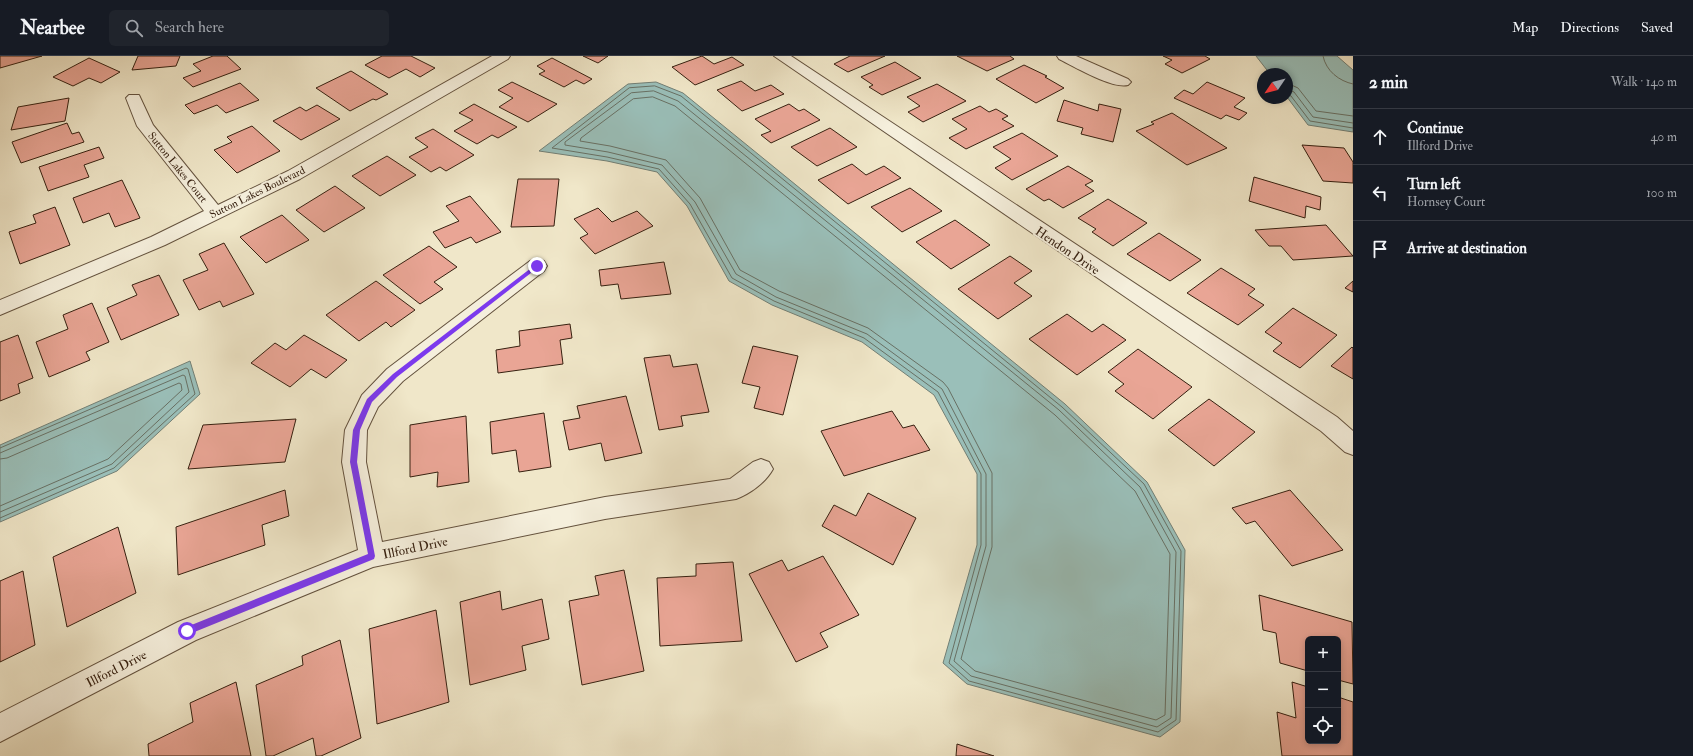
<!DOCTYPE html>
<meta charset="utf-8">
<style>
:root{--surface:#171b24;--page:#20242c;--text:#f1f3f6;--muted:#9ea1a6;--line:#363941}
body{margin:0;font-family:"IM FELL Double Pica",serif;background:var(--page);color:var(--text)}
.controls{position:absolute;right:12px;bottom:12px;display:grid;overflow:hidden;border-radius:6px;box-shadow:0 2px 6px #0003}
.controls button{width:36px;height:36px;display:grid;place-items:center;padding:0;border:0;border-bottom:1px solid var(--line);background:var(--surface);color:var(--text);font:20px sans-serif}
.compass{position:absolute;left:1257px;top:12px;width:36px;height:36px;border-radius:50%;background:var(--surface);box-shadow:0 2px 6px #0003;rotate:235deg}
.stop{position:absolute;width:12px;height:12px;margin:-9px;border:3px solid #7c3aed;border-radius:50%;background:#fff}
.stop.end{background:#7c3aed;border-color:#fff;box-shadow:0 1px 4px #0008}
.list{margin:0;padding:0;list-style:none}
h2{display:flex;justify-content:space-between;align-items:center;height:52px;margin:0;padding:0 16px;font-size:17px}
h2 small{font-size:13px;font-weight:400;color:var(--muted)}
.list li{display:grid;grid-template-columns:26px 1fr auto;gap:12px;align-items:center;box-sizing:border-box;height:56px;padding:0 16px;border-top:1px solid var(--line)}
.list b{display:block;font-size:15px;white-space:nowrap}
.list p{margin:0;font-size:13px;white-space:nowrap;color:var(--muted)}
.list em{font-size:13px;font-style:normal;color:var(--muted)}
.icon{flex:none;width:22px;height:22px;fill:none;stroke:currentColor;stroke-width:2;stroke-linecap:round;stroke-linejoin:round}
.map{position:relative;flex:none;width:1353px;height:700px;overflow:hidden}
header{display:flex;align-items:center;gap:24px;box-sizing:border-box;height:56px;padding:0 20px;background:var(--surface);border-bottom:1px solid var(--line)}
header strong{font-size:19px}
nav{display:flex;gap:22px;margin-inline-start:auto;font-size:14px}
.search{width:280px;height:36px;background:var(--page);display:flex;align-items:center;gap:10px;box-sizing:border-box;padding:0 14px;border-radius:6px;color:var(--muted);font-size:15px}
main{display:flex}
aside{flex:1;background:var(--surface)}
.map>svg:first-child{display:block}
.water{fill:#9abfb9;stroke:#727f75}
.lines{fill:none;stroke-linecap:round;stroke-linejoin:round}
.shore{stroke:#687064;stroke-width:1}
.building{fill:#e9a595;stroke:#362010}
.minor-casing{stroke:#64523e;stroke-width:2}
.minor{fill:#f5efdc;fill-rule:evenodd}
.route{fill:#7c3aed}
.labels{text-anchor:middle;stroke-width:4;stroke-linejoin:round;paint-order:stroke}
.far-street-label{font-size:11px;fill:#362010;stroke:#f5efdc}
.street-label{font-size:13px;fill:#362010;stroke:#f5efdc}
</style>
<header>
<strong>Nearbee</strong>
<div class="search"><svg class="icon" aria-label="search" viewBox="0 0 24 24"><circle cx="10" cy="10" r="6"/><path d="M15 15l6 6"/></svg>Search here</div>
<nav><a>Map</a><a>Directions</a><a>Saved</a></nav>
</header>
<main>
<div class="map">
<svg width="1353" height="700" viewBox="0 0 1353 700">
<rect width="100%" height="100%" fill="#f0e7c9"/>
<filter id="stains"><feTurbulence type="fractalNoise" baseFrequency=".005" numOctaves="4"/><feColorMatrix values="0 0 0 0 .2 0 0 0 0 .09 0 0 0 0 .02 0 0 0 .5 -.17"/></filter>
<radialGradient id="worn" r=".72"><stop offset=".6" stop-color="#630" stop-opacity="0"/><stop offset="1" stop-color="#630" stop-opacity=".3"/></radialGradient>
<g class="water">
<polygon points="1256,0 1337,0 1353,14 1353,76 1308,69 1287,41 1287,18 1270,18"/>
<polygon points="656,26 683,37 1065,348 1147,426 1185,494 1180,666 1160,681 967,628 943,607 977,489 977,418 934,339 862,286 772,249 729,225 687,150 657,116 607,105 539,95 628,28"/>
<polygon points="190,305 200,338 117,415 0,466 0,389"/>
</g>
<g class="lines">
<g class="shore">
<path d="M1323 0C1326 15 1339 25 1353 28"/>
<polyline points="1287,27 1298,32 1316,55 1353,60"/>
<polygon points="655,30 681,40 1062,351 1144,428 1181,495 1176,664 1158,676 969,625 949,607 981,489 981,418 938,336 864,282 774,245 732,222 690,148 659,113 607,101 552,92 629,32"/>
<polyline points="1287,33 1294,36 1313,61 1353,67"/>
<polygon points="654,35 678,45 1059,354 1140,431 1176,496 1171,662 1157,671 971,620 954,605 986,490 986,418 942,333 867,278 776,241 736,218 695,146 662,109 608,96 565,89 565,86 631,37"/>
<polyline points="1287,38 1291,40 1310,65 1353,72"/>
<polygon points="653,41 675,50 1055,359 1135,435 1170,498 1165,659 1156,664 975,615 961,603 992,491 992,417 948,332 943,326 868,272 779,235 740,214 700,142 666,104 610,90 580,85 581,82 633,43"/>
<polyline points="0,392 186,312 188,313 195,338 114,412 0,462"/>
<polyline points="0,397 183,319 185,320 189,336 112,408 0,456"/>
<polyline points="0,403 7,402 179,327 181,328 182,334 108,403 0,450"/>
</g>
</g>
<g class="building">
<polygon points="0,0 42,0 0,12"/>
<polygon points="138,0 180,0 176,10 132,14"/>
<polygon points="213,0 227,0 241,13 193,31 183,22 201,15 193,8"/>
<polygon points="382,0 411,0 435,12 420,21 406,13 389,22 365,9"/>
<polygon points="583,0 608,0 598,7"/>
<polygon points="702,0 714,8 732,1 744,9 695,29 672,11"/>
<polygon points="850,0 885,0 848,16 834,8"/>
<polygon points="957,0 1010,0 1014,3 987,15"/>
<polygon points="1163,0 1205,0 1210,3 1182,17 1165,8 1172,4"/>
<polygon points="89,2 120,16 101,27 89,22 73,30 53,21"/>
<polygon points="552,2 592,23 584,28 576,24 564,31 539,18 545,15 537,10"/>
<polygon points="895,6 921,22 882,39 869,31 873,29 861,21"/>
<polygon points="1024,9 1047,20 1045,21 1064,32 1036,47 996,23"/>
<polygon points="351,15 388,38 376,44 373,43 350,55 316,32"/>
<polygon points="741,25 755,35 771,29 784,38 742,55 717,34"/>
<polygon points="512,26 557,48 528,66 499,51 513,42 498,34"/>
<polygon points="1207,26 1245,42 1234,51 1247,57 1239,64 1226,59 1221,63 1174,42 1184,34 1193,38"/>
<polygon points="240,27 259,44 226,57 217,49 194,58 185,49"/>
<polygon points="937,28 966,45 923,66 908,56 920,50 907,41"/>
<polygon points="69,42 65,65 11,74 18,51"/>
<polygon points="1064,44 1098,55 1099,48 1121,53 1113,86 1081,78 1083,72 1057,65"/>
<polygon points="474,48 517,71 498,82 492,79 477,88 454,75 473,64 459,57"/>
<polygon points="789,48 799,55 804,53 820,64 771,87 761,79 771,75 755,63"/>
<polygon points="317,49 340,63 301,84 273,65 300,51 306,55"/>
<polygon points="980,50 989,56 996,53 1008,60 1002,63 1014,70 966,93 949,82 967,73 952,63"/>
<polygon points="1172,57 1227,92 1187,109 1136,75 1154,68 1151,66"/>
<polygon points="67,67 72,78 79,76 84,86 21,107 12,86"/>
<polygon points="252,70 280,95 237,117 214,94 232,86 227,81"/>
<polygon points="830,72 857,91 817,110 791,91"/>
<polygon points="433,73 474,99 446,115 440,111 431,116 409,101 428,91 415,82"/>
<polygon points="1022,77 1058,100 1012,124 995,112 1011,103 993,91"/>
<polygon points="1302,89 1344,92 1353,106 1353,127 1323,125"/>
<polygon points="99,91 104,102 84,109 89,121 48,135 39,111"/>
<polygon points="387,100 416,119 380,140 352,120"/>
<polygon points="852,108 866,119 884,110 901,122 848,148 818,124"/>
<polygon points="1068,110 1093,125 1085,129 1094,135 1063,152 1049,143 1044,145 1026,133"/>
<polygon points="1254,121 1321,141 1320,154 1306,150 1305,162 1249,145"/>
<polygon points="518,123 559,123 554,170 511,171"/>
<polygon points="122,124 140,162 115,171 109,157 83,167 73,142"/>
<polygon points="335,130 365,152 324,176 296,154"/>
<polygon points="910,132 942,155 902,176 871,151"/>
<polygon points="470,140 501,176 476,187 471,181 445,192 433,176 459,165 446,150"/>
<polygon points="1108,143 1147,167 1113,190 1092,176 1096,173 1078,162"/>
<polygon points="55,151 70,189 20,208 9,176 36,167 33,159"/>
<polygon points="598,152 612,166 637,155 653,170 595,198 580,182 588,178 574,163"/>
<polygon points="282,159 309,184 266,207 240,181"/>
<polygon points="955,164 990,189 951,213 916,186"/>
<polygon points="1326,169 1353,200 1293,204 1281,190 1269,190 1255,174"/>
<polygon points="1159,177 1201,204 1170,225 1127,198"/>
<polygon points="224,187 254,238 223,251 220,245 199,254 183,224 208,214 199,198"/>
<polygon points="429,190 457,211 434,226 443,233 420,248 383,219"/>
<polygon points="1010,200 1032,215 1014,227 1032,240 998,263 958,233"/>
<polygon points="664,206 671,238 621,243 618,228 601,230 599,214"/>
<polygon points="1221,212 1255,233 1248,239 1264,249 1238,269 1187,237"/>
<polygon points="159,219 179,259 121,284 107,252 137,239 132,229"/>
<polygon points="376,225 415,254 391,271 386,266 359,285 326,259"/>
<polygon points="1353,225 1353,236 1345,232"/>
<polygon points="92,247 109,286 86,296 90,304 49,321 36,286 68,273 63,259"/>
<polygon points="1293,252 1337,279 1300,312 1273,295 1282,287 1265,276"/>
<polygon points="1067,258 1092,276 1103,268 1126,284 1077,319 1029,283"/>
<polygon points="570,268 572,282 560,284 563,308 498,317 496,294 520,290 519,275"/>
<polygon points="18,279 33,322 18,328 20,337 0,345 0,286"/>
<polygon points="304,279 347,304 326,322 311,313 290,331 251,307 275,287 286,294"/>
<polygon points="753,290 798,300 783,359 754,352 760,331 742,327"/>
<polygon points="1352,291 1353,292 1353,323 1331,310"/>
<polygon points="1138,293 1192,331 1153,363 1115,335 1124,328 1108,316"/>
<polygon points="670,299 673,311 697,308 709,356 681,360 683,370 659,374 644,302"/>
<polygon points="626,340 642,397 605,405 601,387 569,394 563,365 580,362 577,350"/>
<polygon points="1209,343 1255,376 1214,410 1168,374"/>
<polygon points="892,355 903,372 914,369 930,394 844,420 821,375"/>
<polygon points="544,357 551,411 519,416 516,394 492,398 490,366"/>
<polygon points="466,360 469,426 437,431 438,416 410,421 410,369"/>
<polygon points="296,363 285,406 188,413 203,369"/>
<polygon points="285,434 289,460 262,469 265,489 178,519 176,471"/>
<polygon points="1290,434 1343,494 1292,510 1255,465 1246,468 1232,452"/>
<polygon points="868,437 916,462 893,509 822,470 834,449 856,460"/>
<polygon points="118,471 136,537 67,571 53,501"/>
<polygon points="823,500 859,559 820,577 828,591 796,606 749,518 782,504 788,515"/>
<polygon points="733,506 742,585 660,590 657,522 696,520 696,508"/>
<polygon points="624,514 644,615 582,629 569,545 599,539 595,520"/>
<polygon points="23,515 35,589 0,606 0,525"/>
<polygon points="500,535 502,554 542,543 549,583 522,590 526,614 470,629 460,546"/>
<polygon points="1259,539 1352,566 1353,628 1338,624 1338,583 1308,583 1308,615 1280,607 1276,577 1263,574"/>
<polygon points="436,554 449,646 377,668 369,573"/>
<polygon points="340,584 361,682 321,700 316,700 313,682 273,700 266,700 256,629 303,609 302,600"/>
<polygon points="236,626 251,700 149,700 148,688 193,666 190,647"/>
<polygon points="1292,626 1308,631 1308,685 1338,685 1338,641 1353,646 1353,700 1282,700 1277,656 1296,662"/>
<polygon points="957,688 994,700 956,700"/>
</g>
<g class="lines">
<defs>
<g id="minor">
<polygon points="492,0 510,0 508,3 300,123 165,189 0,259 0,244 151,181 204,155 137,70 126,42 129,39 139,39 153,69 218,149 288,115"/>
<polygon points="774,0 791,0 1337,361 1353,375 1353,399 1345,396 1321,375"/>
<path d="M1057 0H1076L1128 23 1131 26 1128 29C1112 33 1075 11 1059 3Z"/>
<path d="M537 203 544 205 547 210 544 215 403 325 378 351 367 374 366 406 382 486 605 441 730 423 753 406 761 403 769 406 773 413C766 426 750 438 736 443L605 463 373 511 196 584 0 686V657L178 566 358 494 342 406 345 374 362 339 387 313 530 205Z"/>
</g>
</defs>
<use href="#minor" class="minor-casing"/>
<use href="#minor" class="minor"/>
</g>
<polygon class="route" points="535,209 540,210 397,321 372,346 360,374 357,406 375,500 374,503 187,579 184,578 184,572 368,498 350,406 353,374 367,343 393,318"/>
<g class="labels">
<g class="far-street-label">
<text transform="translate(178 111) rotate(51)" y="4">Sutton Lakes Court</text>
<text transform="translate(257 136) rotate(-26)" y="4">Sutton Lakes Boulevard</text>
</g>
<g class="street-label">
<text transform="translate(1068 194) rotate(34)" y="5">Hendon Drive</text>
<text transform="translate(415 491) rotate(-12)" y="5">Illford Drive</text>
<text transform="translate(116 612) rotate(-27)" y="5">Illford Drive</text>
</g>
</g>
<rect width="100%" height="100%" filter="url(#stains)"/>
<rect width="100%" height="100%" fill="url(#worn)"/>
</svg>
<div class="controls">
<button>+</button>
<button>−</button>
<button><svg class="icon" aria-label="locate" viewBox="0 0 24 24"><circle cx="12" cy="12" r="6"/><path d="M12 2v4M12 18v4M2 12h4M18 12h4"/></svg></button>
</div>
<svg class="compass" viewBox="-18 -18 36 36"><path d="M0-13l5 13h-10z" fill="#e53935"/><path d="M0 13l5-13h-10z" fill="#9ea1a6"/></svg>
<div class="stop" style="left:187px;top:575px"></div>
<div class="stop end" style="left:537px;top:210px"></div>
</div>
<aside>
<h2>2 min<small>Walk · 140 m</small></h2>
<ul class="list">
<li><svg class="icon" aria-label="ahead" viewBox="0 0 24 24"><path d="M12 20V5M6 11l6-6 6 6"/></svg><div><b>Continue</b><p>Illford Drive</p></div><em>40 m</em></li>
<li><svg class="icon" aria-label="left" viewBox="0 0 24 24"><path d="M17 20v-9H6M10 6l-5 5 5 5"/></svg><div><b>Turn left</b><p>Hornsey Court</p></div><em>100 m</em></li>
<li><svg class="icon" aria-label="arrive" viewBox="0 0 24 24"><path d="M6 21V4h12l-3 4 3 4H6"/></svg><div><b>Arrive at destination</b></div></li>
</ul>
</aside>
</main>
